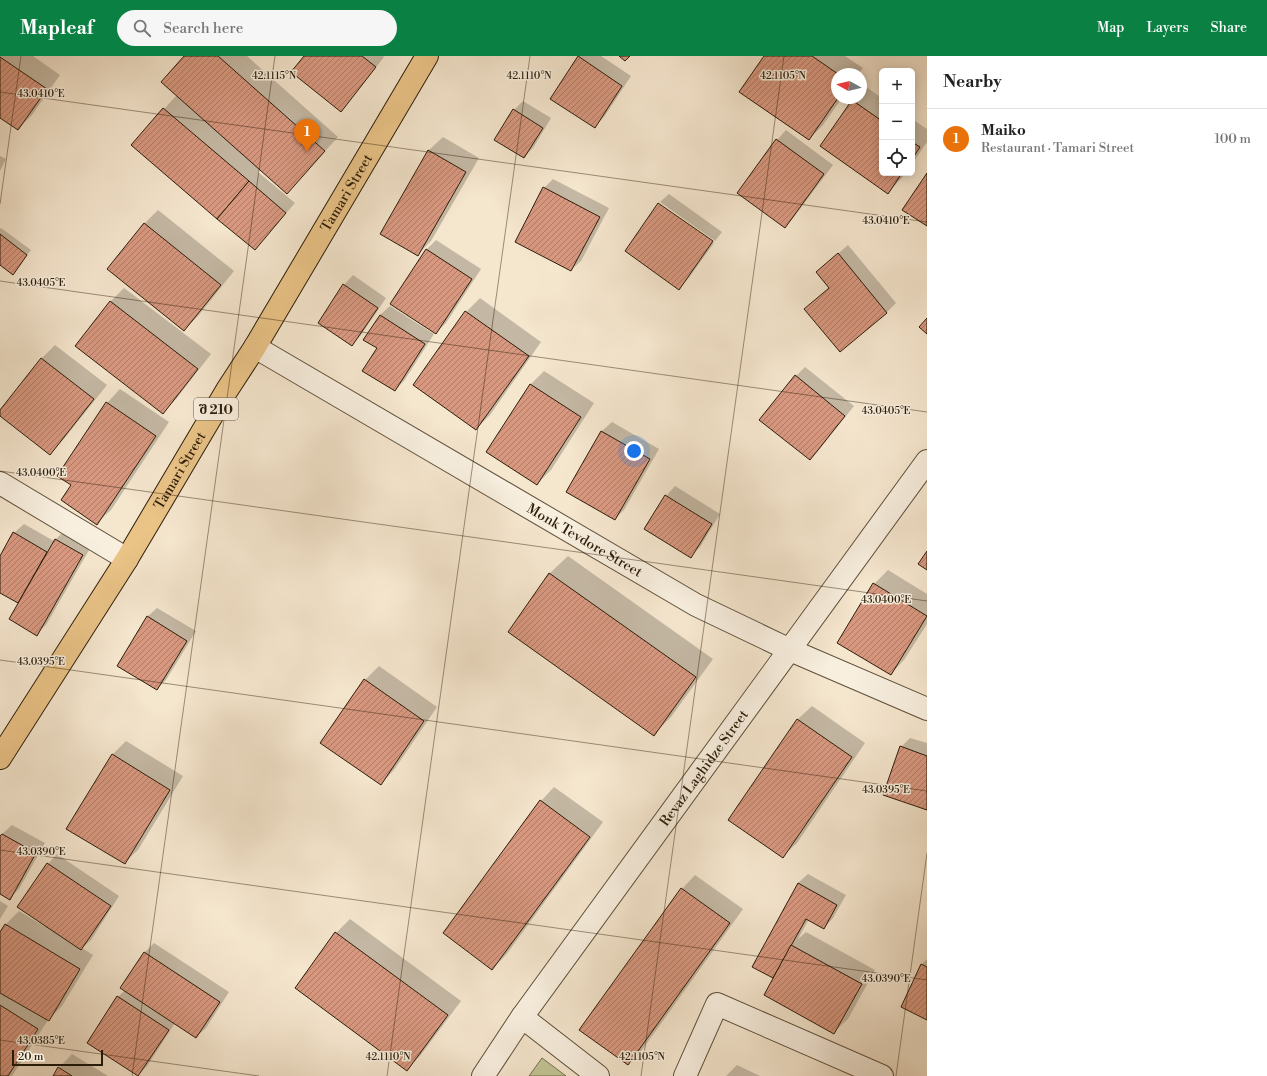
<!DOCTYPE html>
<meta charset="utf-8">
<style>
:root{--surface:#fff;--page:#f6f6f6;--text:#222;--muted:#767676;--line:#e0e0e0;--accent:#0b8043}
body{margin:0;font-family:"Libre Bodoni","Noto Serif Georgian",serif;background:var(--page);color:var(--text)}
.controls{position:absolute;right:12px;top:12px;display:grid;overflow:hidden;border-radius:6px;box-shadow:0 2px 10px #0003}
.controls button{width:36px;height:36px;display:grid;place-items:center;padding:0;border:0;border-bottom:1px solid var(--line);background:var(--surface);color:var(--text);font:20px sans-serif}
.compass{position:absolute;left:831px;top:12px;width:36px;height:36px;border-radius:50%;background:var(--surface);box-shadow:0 2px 10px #0003;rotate:278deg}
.scale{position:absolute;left:12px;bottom:10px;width:91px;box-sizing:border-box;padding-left:4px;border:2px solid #2c1d09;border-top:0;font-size:11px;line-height:14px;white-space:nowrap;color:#2c1d09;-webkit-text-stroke:3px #f8efdf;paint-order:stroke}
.you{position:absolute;left:634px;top:395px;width:14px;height:14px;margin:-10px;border:3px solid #fff;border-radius:50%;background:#1a73e8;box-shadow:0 0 0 6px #1a73e833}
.badge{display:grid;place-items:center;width:26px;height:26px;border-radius:50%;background:var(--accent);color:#fff;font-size:13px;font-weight:700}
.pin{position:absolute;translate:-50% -33px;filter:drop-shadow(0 1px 2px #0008)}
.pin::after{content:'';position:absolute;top:21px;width:14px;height:12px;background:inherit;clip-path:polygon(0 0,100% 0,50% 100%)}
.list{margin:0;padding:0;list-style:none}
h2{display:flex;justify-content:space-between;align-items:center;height:52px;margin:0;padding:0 16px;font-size:17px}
h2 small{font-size:13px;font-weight:400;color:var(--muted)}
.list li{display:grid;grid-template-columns:26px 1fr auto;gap:12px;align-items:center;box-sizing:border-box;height:60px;padding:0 16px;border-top:1px solid var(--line)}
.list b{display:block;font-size:15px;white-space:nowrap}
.list p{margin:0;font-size:13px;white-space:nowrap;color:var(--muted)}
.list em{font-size:13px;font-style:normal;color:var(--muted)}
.icon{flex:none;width:22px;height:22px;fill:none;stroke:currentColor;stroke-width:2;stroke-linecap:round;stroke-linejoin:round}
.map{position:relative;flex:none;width:927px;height:1020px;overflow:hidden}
header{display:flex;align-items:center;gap:24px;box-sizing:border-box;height:56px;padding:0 20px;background:var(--accent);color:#fff}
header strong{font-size:19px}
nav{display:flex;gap:22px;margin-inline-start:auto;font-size:14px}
.search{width:280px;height:36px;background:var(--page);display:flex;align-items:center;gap:10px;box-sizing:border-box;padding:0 14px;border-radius:22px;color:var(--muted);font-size:15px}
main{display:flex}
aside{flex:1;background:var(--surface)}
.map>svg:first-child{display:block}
.green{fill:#c1c395;stroke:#76704f}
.shadow{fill:#0003}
.building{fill:url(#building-hatch);stroke:#2c1d09}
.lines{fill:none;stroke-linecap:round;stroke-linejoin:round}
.minor-casing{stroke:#5e4f3a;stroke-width:24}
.major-casing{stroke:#2c1d09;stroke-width:24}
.minor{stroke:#f8efdf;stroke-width:22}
.major{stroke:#eac387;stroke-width:22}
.ticks{fill:none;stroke:#2c1d09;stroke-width:1;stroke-opacity:0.45}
.labels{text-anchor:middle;stroke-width:3;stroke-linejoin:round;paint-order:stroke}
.shield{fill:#f8efdf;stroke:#695c49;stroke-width:1}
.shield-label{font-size:13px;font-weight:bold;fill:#2c1d09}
.street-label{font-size:14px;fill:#2c1d09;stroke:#f8efdf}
.ticks-label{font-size:10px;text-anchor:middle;fill:#2c1d09;stroke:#f8efdf;stroke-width:3;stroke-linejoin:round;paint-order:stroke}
</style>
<header>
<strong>Mapleaf</strong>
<div class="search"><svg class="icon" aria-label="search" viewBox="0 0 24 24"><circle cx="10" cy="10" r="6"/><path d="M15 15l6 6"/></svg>Search here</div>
<nav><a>Map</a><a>Layers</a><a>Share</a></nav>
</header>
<main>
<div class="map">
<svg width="927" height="1020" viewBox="0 0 927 1020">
<defs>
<pattern id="building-hatch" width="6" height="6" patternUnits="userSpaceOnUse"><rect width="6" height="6" fill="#d89880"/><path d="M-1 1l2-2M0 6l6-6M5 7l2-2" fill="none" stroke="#af7b67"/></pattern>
</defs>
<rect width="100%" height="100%" fill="#f5e6ce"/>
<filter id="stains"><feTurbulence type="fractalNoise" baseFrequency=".005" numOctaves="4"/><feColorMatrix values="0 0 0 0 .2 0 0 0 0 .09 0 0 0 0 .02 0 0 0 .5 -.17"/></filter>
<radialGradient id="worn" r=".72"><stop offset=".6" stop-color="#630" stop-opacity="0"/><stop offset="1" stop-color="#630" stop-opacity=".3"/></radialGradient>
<polygon class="green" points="542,1002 566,1020 529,1020"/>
<g class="shadow">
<polygon points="0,0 33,0 60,19 32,59 18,73 0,61"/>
<polygon points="186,0 247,0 338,81 287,137 260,113 258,116 295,147 255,193 133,89 164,53 177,39"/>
<polygon points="305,0 383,0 384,1 350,45 341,54"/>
<polygon points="579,0 601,0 631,20 604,61 594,71 578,1"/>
<polygon points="765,0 845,0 863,12 858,18 837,18 837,42 842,42 823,69 809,83"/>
<polygon points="866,31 882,42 882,117 906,117 888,137 852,45 855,42 861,42 861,36"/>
<polygon points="523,45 551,62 533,92 524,101 514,54"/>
<polygon points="912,63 927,73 927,86 912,108"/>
<polygon points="786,74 833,109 794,161 785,171 777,84"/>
<polygon points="443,81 479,102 431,185 418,198 381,177 429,94"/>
<polygon points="0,100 6,103 0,115"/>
<polygon points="553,123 609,152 581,205 571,214 544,132"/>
<polygon points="669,138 722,176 715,185 660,146"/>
<polygon points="659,147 659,148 714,187 688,223 679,232 626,194"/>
<polygon points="158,154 234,215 198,260 184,274 108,213 145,167"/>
<polygon points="1,172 31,194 13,218 0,208 0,173"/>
<polygon points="436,184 481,213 446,267 436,277 392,247 427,193"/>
<polygon points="848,189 896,247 887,256 840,295 805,253 830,231 817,216"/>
<polygon points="353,219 386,242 361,279 352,289 344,229"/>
<polygon points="124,232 211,298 176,343 163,357 110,246"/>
<polygon points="480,242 541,286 490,359 476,373 466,256"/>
<polygon points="390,250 434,278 404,325 395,334 378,292 380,259"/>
<polygon points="55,289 107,329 63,384 50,398 0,358 0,356 42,302"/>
<polygon points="805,311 854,350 819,394 810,403 796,320"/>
<polygon points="544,315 594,347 551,414 537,428 530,329"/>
<polygon points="120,333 169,366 111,454 97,467 107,347"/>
<polygon points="612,366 659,393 624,454 615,463 568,436 602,375"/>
<polygon points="675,430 720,458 700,491 690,500 666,440"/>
<polygon points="24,468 54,485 65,474 92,489 46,569 36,578 19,547 0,536 0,502 14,477"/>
<polygon points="568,500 713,603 671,661 654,678 509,575 550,517"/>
<polygon points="888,514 927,538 927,568 904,604 891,618 874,528"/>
<polygon points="157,552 196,575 166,624 157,633 147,561"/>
<polygon points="379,610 437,651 394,714 381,728 322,687 365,624"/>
<polygon points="812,650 865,687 797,787 783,800 729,763 798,663"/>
<polygon points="910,682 927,687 927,753 901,691"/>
<polygon points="126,685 183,720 138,794 124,807 112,699"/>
<polygon points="554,731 603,766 506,899 492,913 541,745"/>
<polygon points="12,769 45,787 19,833 10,842 0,837 0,783 2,778"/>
<polygon points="57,798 119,840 91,884 82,892 93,899 62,950 48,964 12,1020 0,1020 0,878 5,869 19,855 44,870 48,808"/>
<polygon points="808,818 846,839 833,862 824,872 809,863 798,883 806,876 875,914 848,963 834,976 776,918 773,921 798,827"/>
<polygon points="695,819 743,853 642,994 628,1008 682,833"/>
<polygon points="0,845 8,850 0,863"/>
<polygon points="350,863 461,945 420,1000 407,1013 296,931 336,877"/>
<polygon points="154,887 229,936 206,972 196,981 175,967 147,1010 138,1019 118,941 125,934 122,932 145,896"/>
<polygon points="927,903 927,962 921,909"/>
<polygon points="72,998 108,1020 54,1020 59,1012"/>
<polygon points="737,1009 760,1020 726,1020"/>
</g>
<g class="building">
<polygon points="184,0 218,0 325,95 287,138 161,26"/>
<polygon points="304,0 362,0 376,11 341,56 291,16"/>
<polygon points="578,0 622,30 595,72 550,43"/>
<polygon points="619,0 630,0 625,5"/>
<polygon points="764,0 812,0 838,18 837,18 837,42 838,42 809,84 739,36"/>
<polygon points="0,1 47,33 18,74 0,62"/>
<polygon points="852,44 882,65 882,117 902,117 888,138 820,90"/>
<polygon points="163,52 249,125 217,163 131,89"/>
<polygon points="513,53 543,72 524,102 494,84"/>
<polygon points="776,83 824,118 785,172 737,137"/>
<polygon points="912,86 920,91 912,103"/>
<polygon points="428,94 466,116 418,200 380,178"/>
<polygon points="927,117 927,170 902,154"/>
<polygon points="249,125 286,157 255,194 217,163"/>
<polygon points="543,131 600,161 571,215 515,186"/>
<polygon points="658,147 713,185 679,234 625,195"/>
<polygon points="144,167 221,229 184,275 107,213"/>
<polygon points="0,178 27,199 13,219 0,209"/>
<polygon points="426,193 472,223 436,278 390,248"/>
<polygon points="838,197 887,257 840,296 804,253 829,232 816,216"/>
<polygon points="343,228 378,252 352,290 318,267"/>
<polygon points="110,245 198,313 163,358 75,290"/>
<polygon points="465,255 529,300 476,374 413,329"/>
<polygon points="380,259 425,288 395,335 362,315 377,292 363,284"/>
<polygon points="927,262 927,278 919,271"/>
<polygon points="41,302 94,343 50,399 0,360 0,354"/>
<polygon points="795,319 845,360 810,404 759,364"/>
<polygon points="530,328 581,361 537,429 486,396"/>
<polygon points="106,346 156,380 97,469 61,444 71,429 57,420"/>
<polygon points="601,375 650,403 615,464 566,436"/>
<polygon points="665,439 712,468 691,502 644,473"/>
<polygon points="13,476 47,496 18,547 0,537 0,500"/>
<polygon points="55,483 83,499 37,580 9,563"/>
<polygon points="927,495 927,514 918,508"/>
<polygon points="549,517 696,621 654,680 508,576"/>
<polygon points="873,527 927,560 891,619 837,587"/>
<polygon points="147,560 187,585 157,634 117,610"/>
<polygon points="364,623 424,665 381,729 320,687"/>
<polygon points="797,663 852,701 783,802 728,764"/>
<polygon points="900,690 927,700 927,754 883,739"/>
<polygon points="112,698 170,734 125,808 66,773"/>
<polygon points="540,744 590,781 492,914 443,877"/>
<polygon points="2,778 36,797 10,844 0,838 0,780"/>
<polygon points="47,807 111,850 81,894 17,851"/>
<polygon points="798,827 837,849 824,873 806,863 773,922 752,911"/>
<polygon points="681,832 730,867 628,1009 579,974"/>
<polygon points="5,868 80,913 49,965 0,937 0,876"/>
<polygon points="335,876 448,959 407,1015 295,932"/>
<polygon points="791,889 862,928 834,978 764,939"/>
<polygon points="144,896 220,946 196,982 120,932"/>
<polygon points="921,908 927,911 927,964 901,951"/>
<polygon points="117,940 169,974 138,1020 87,987"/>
<polygon points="0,949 38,973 8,1020 0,1020"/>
<polygon points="58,1011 72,1020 53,1020"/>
</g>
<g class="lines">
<defs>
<g id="minor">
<path id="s1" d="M255 291 696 549 790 594 927 653"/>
<polyline points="0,427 127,503"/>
<polyline points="522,961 598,1020"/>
<path id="s2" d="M483 1020 522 961 927 405"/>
<polyline points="685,1020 717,948 882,1020"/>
</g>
<g id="major">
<path id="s3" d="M0 702 127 503 227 334 255 291 427 0"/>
</g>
</defs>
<use href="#minor" class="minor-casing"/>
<use href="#major" class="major-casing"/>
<use href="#minor" class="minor"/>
<use href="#major" class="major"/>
</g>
<path class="ticks" d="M0 36 927 166M0 148 21 0M0 225 927 356M0 415 927 545M0 604 927 735M0 794 927 924M0 984 259 1020M132 1020 275 0M387 1020 530 0M641 1020 784 0M896 1020 927 797"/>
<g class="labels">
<rect class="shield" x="194" y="342" width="44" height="22" rx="3"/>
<g class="shield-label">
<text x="216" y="358">შ 210</text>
</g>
<g class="street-label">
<text dy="5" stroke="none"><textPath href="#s3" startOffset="663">Tamari Street</textPath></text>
<text dy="5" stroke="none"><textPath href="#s3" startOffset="339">Tamari Street</textPath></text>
<text dy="5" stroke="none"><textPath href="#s1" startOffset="382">Monk Tevdore Street</textPath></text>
<text dy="5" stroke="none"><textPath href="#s2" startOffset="379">Revaz Laghidze Street</textPath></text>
</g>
</g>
<g class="ticks-label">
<text x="274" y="23">42.1115°N</text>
<text x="529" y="23">42.1110°N</text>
<text x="783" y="23">42.1105°N</text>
<text x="41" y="41">43.0410°E</text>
<text x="886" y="168">43.0410°E</text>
<text x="41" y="230">43.0405°E</text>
<text x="886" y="358">43.0405°E</text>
<text x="41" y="420">43.0400°E</text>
<text x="886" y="547">43.0400°E</text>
<text x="41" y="609">43.0395°E</text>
<text x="886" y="737">43.0395°E</text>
<text x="41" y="799">43.0390°E</text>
<text x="886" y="926">43.0390°E</text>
<text x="41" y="988">43.0385°E</text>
<text x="388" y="1004">42.1110°N</text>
<text x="642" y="1004">42.1105°N</text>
</g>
<rect width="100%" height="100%" filter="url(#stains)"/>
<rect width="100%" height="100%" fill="url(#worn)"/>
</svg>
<div class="controls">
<button>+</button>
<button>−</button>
<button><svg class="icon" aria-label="locate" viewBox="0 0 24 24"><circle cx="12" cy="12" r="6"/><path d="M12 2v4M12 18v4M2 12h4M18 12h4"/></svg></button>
</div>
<svg class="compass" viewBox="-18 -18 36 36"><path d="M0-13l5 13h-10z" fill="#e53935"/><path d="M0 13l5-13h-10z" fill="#767676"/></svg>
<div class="scale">20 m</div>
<div class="you"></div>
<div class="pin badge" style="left:307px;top:96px;background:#e8710a">1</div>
</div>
<aside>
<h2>Nearby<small></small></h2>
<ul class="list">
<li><span class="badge" style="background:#e8710a">1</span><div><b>Maiko</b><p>Restaurant · Tamari Street</p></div><em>100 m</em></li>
</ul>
</aside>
</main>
